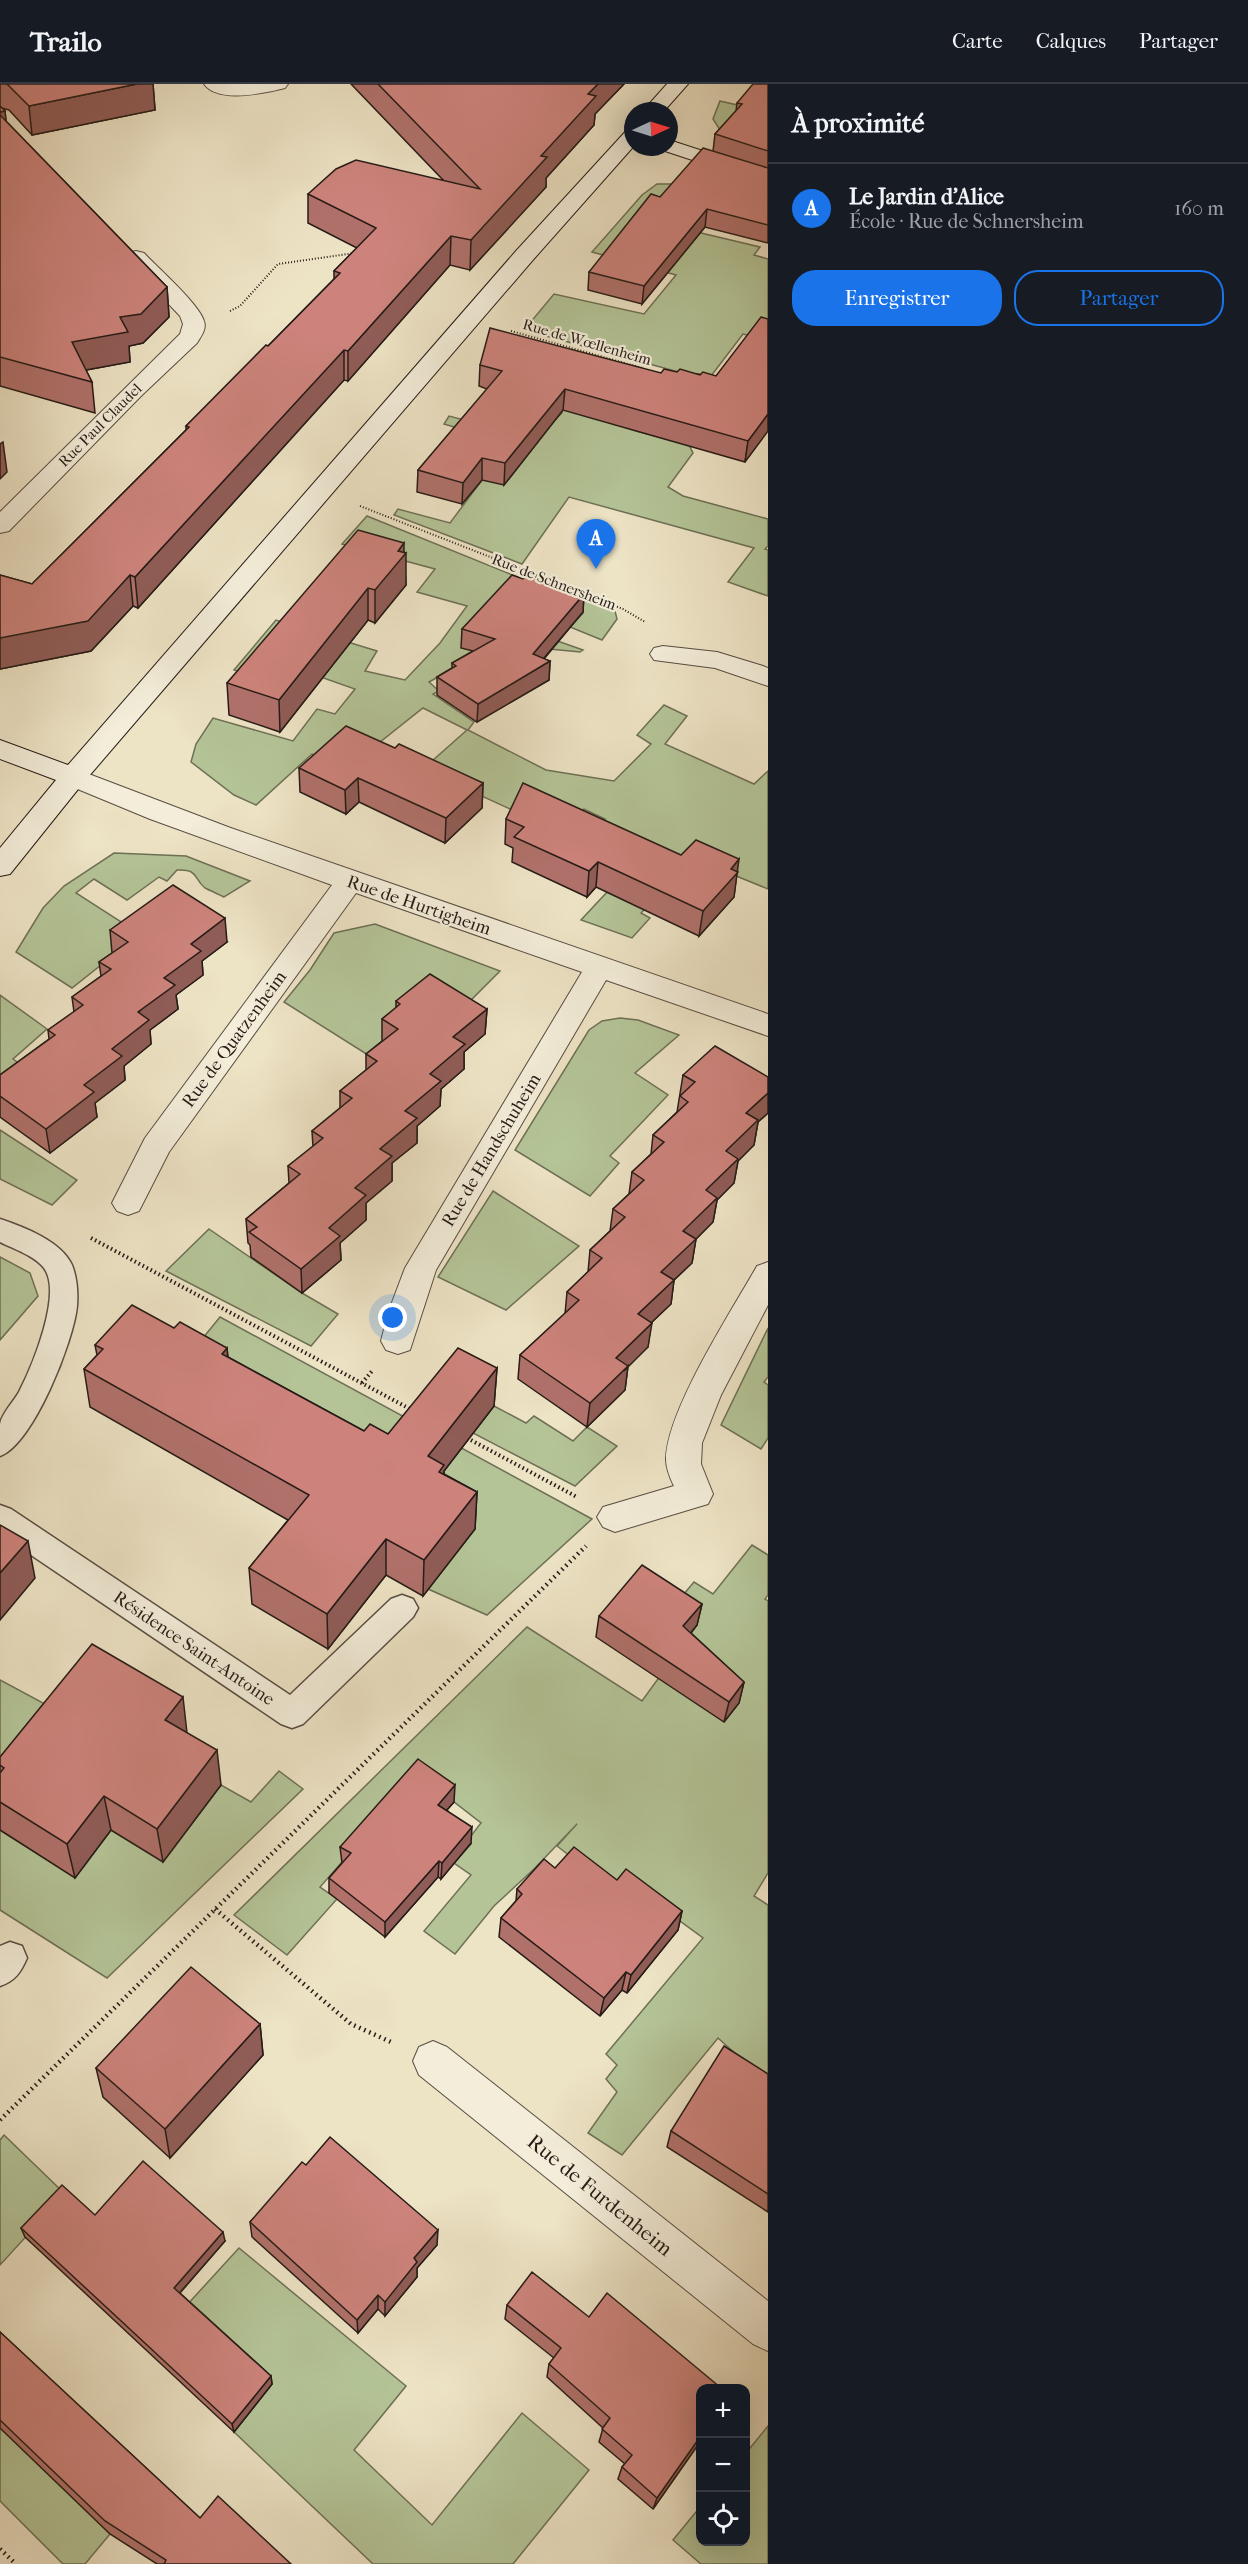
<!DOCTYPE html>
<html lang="fr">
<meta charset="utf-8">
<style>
:root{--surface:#171b24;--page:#242831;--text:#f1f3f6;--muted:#9ea1a6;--line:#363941;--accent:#1a73e8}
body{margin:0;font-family:"IM FELL French Canon",serif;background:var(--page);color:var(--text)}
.controls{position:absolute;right:18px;bottom:18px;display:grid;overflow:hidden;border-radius:12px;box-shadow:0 6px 24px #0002}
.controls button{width:54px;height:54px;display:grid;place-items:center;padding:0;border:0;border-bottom:2px solid var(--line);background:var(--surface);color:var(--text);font:30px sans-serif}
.compass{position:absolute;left:624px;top:18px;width:54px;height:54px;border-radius:50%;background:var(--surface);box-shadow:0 6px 24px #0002;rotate:86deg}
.you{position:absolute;left:393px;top:1234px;width:21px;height:21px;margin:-15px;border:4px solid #fff;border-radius:50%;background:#1a73e8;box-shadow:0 0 0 9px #1a73e833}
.badge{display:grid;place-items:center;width:39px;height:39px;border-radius:50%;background:var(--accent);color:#fff;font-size:20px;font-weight:700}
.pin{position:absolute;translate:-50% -50px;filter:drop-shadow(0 2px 3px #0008)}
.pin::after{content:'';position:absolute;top:32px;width:21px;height:18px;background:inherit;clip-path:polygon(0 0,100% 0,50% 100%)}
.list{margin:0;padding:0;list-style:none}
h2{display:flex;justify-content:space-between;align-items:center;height:78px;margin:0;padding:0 24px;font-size:26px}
h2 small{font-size:20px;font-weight:400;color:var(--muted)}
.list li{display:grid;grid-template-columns:39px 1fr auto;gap:18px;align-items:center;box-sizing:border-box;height:90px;padding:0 24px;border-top:2px solid var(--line)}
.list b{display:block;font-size:22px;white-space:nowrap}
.list p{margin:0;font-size:20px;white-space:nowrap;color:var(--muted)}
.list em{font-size:20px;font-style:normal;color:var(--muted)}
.actions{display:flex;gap:12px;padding:18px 24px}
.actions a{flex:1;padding:14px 0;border:2px solid var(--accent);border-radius:24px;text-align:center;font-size:21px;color:var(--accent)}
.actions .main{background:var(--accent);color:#fff}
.icon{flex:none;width:33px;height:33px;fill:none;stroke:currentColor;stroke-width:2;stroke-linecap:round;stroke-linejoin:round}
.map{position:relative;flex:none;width:768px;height:2480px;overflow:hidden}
header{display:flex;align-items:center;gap:36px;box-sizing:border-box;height:84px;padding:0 30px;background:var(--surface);border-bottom:2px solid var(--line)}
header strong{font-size:28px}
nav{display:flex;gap:33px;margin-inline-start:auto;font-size:21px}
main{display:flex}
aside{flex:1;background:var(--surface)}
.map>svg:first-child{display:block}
.green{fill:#b4c497;stroke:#6d7056;stroke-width:1.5}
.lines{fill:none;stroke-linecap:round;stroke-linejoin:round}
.lane-casing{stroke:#584d42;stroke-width:3}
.street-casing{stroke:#584d42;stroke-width:2}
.secondary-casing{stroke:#261b16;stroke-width:2}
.path-far2{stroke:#261b16;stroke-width:2;stroke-dasharray:1 2;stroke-linecap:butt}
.path-far1{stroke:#261b16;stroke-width:4;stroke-dasharray:1.5 3;stroke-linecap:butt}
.path{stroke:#261b16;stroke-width:4.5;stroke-dasharray:1.5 4;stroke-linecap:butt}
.lane{fill:#f3edd9;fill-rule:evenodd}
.street{fill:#f3edd9;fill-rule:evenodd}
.secondary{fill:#f3edd9;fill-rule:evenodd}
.wall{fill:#b0716b;stroke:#261b16;stroke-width:1.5}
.shaded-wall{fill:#905c57;stroke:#261b16;stroke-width:1.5}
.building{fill:#cd837c;stroke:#261b16;stroke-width:1.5}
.labels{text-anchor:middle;stroke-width:4.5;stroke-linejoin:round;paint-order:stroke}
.far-street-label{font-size:15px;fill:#261b16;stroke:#f3edd9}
.street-label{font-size:18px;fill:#261b16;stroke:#f3edd9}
.near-street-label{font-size:21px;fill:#261b16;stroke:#f3edd9}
</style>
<header>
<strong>Trailo</strong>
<nav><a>Carte</a><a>Calques</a><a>Partager</a></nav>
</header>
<main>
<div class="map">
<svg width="768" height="2480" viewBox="0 0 768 2480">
<rect width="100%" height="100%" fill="#ede3c5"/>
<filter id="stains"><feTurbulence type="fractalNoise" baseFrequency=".00333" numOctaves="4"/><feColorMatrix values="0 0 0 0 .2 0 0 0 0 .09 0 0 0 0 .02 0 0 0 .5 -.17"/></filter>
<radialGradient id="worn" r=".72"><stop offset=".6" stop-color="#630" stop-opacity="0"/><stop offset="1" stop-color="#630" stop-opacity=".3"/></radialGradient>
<g class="green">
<polygon points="720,17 746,23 725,54 713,35"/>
<polygon points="657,100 673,100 697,148 760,163 754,171 768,175 768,256 743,250 708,296 524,246 554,210 644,230 676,191 592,168 642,111"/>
<polygon points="555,320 636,347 689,361 693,369 668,403 683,412 768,435 768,462 765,465 768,466 768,512 728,498 754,464 569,413 522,480 394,431 398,425 450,439 482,396 530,365 444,340 449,332 523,351 537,329 556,335 562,329"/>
<polygon points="367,432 552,507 501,537 583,566 580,568 539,564 479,570 429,598 439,607 433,610 474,638 468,646 546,686 614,697 651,660 637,651 664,621 687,632 665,660 754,700 768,687 768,805 724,787 700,768 641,829 650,834 632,854 581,836 638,775 584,753 605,735 584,725 557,741 519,719 510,725 423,685 467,646 423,624 375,662 318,672 312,670 256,721 234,711 191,678 196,660 213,634 293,657 317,625 335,630 355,605 318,592 260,595 234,586 276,536 377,567 365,587 405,596 440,559 467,522 417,508 435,485 342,460"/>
<polygon points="579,514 615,527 617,535 602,556 570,543 583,529"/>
<path d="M114 769 186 772 250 797 224 813C218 810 211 807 205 804 193 794 199 785 177 786L167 797 159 793 127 816 94 795 76 809 140 850 72 904 16 868 43 824 64 802Z"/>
<polygon points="375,840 500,887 470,917 400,945 368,971 284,918 310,886 334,849"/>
<polygon points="0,911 47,945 13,975 36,991 0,1018"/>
<polygon points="620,934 638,936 679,951 635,989 668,1011 610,1072 619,1079 590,1112 515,1066 589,946 602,937"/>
<polygon points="0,1046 77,1096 52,1121 0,1095"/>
<polygon points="493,1107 579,1162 506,1226 438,1193"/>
<polygon points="209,1145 302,1209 338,1230 311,1262 166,1187"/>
<polygon points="0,1173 30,1189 38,1212 0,1256"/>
<polygon points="220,1233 592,1435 487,1531 428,1505 185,1276"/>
<polygon points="768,1244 768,1293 764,1298 768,1301 768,1354 761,1365 721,1341"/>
<polygon points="494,1322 526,1339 534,1332 573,1357 587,1343 617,1362 575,1402 473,1349"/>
<polygon points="752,1461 768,1471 768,1511 765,1515 768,1517 768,1789 754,1812 768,1821 768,1999 718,1954 622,2071 588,2049 617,2008 606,1995 617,1981 606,1970 703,1854 625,1797 615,1807 557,1762 577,1740 534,1785 494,1822 455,1870 424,1847 471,1791 454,1779 471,1760 467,1757 481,1739 454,1718 341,1779 320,1803 337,1815 287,1871 234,1831 527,1543 642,1617 697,1541 672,1524 694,1498 713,1510"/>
<polygon points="0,1596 69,1633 0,1734"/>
<polygon points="279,1687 303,1705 107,1894 0,1826 0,1746 75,1793 111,1746 163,1778 221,1701 251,1718"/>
<polygon points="4,2051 65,2110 0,2181 0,2056"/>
<polygon points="239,2164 406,2302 354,2366 432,2441 522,2329 589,2386 513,2480 373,2480 234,2348 272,2300 186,2222"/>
<polygon points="768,2342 768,2480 701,2480 673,2456 700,2423 700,2458 746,2458 746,2369"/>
<polygon points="0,2344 110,2450 85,2480 63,2480 0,2417"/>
</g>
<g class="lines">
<defs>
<g id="lane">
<path d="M0 1135C24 1143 61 1157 72 1181 77 1194 78 1208 77 1222 74 1256 33 1361 0 1372 0 1362 0 1349 0 1340 2 1329 14 1317 19 1308 32 1283 63 1209 44 1184 35 1172 14 1165 0 1158Z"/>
<polygon points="0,1421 11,1425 290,1611 391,1515 402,1511 413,1515 418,1524 413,1533 303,1640 292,1644 281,1640 0,1450"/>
<path d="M10 1858 22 1862 27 1874C21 1888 15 1897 0 1902V1862Z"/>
</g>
<g id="street">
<path d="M204 0H288L285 4C265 9 218 20 204 0Z"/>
<path d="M136 167 144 169C158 184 199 220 204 237 207 245 201 252 197 259L141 312 9 447 0 449V428L180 250 183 240 180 232 125 174 128 169Z"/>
<polygon points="663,562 717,568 763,582 768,584 768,602 715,584 654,576 650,570 654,564"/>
<polygon points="73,684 228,743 768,930 768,952 606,896 436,1186 410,1266 398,1270 386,1266 381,1257 388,1229 405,1184 582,888 356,809 169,1068 139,1127 128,1131 117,1127 112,1119 145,1054 332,801 150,735 63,699 59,693 63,687"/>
<path d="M768 1178V1221L721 1311 702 1359 701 1380 713 1410 708 1420 615 1448 603 1443 597 1433 603 1423 674 1402C670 1394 666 1384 666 1375 667 1326 731 1228 757 1182Z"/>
<polygon points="433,1957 447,1963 768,2217 768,2267 753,2260 419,1991 413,1977 419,1963"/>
</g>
<g id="secondary">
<polygon points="667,0 688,0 664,27 643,27"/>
<polygon points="633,45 633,63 532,177 83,699 10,790 0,792 0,764 56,696 0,675 0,656 68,681 516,167 626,47"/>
<polygon points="669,56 768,88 768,101 662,66 659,63 669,63"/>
</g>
</defs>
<use href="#lane" class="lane-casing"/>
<use href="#street" class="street-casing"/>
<use href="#secondary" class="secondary-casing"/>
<g class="path-far2">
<polyline points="230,227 240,222 278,180 355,169"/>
<polyline points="511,247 642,284"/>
<polyline points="360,422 623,525 645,538"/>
</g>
<g class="path-far1">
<polyline points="91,1154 412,1326"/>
<polyline points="362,1299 372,1287"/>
<polyline points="467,1354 577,1413"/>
</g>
<g class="path">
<polyline points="215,1825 351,1940 391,1958"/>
<polyline points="0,2036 586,1462"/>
<polyline points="0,2465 16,2480"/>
</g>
<use href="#lane" class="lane"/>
<use href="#street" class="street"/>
<use href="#secondary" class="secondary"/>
</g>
<g class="wall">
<polygon points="0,0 153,0 155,26 32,51 9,26 2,24 5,27 6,37 167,203 169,233 143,259 129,262 130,278 86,286 92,298 95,329 0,302"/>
<polygon points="351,0 624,0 595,30 594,41 546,94 546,103 470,186 450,181 348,297 344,296 138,524 133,522 91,567 0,585 0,491 32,500 186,346 186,342 268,262 334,195 334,187 357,164 308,139 308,110 443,96"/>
<polygon points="768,0 768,159 705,143 642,220 588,206 589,188 660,113 713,67 715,50 736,27 737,19"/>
<polygon points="768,235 745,378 563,326 504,401 482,396 462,420 417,408 418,386 487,305 479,302 480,281 661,289 677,288 716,292"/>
<polygon points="404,468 406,501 375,539 368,536 280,648 229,631 227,599"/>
<polygon points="523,495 584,510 583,528 544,575 550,577 549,596 477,638 437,611 437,593 452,584 452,579 473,567 461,564 462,545"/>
<polygon points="395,664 483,699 482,724 445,759 359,718 346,730 300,708 299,684"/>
<polygon points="506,735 681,771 737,787 734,813 699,852 596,803 587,813 512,778 513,764 505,760"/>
<polygon points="110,846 227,858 202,877 203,891 176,911 178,925 150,946 151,960 124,982 125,996 95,1019 97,1033 50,1069 0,1033 0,991 49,955 48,946 74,928 72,913 101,892 99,878 112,869"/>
<polygon points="396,917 487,925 485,950 464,968 464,985 441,1005 440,1022 417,1042 417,1059 392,1079 392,1097 366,1119 366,1136 340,1159 341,1176 302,1209 251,1173 250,1161 248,1159 246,1135 289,1099 288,1082 313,1063 312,1047 340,1024 340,1007 366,986 366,970 382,957 382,935 396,924"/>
<polygon points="683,991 768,993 768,1029 758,1038 754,1061 738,1077 734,1099 717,1116 713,1138 696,1155 692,1179 674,1196 671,1220 651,1239 648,1263 628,1282 625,1306 587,1343 518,1295 520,1271 565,1230 567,1208 588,1188 590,1166 610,1147 613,1125 629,1110 632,1088 651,1070 653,1051 677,1028"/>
<polygon points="174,1244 227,1264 228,1273 364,1347 388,1350 497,1284 494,1322 444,1387 444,1390 477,1408 475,1445 423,1512 386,1491 328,1565 252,1520 249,1484 288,1436 90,1323 84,1285 97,1271 95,1261"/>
<polygon points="702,1520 697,1541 691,1549 744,1598 739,1619 724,1638 596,1553 599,1532"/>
<polygon points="187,1649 221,1701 163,1778 111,1746 75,1794 0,1746 0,1673"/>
<polygon points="454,1718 447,1726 471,1759 441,1795 438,1793 385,1853 329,1809 329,1794 342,1779 340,1763"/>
<polygon points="555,1784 617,1796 682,1827 678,1846 627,1909 622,1906 600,1932 499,1853 501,1834 516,1817 517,1805"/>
<polygon points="260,1940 263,1971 170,2074 103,2013 96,1984"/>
<polygon points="768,1990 768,2128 667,2063 671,2047"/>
<polygon points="306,2081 437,2161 417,2184 417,2193 385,2232 378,2225 358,2249 252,2153 250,2138"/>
<polygon points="95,2131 225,2157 180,2209 271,2292 272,2300 234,2348 25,2153 21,2144"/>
<polygon points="507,2221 589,2233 700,2304 700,2358 653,2425 618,2395 622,2383 625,2380 599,2358 603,2344 547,2293 549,2280 554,2274 505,2235"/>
<polygon points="0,2248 200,2434 291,2480 157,2480 110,2450 0,2344"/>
</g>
<g class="shaded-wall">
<polygon points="137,0 153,0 155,26 32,51 29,22"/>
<polygon points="598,0 624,0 595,30 594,41 546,94 546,103 470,186 471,156 541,72 588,10"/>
<polygon points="5,27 8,56 0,46 0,28"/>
<polygon points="707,125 705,143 642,220 644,202"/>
<polygon points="451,152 450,181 348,297 348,267"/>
<polygon points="167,203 169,233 143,259 129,262 130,278 75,288 72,258 120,233"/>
<polygon points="344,266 344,296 138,524 135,493"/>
<polygon points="565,305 563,326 504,401 505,379"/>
<polygon points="768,330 768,347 745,378 748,357"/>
<polygon points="3,358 7,388 0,395 0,360"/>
<polygon points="482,374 482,396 462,420 463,399"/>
<polygon points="404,459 404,471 406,469 406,501 375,539 375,506 398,467"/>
<polygon points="130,491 133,522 91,567 0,585 0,554"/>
<polygon points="368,504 368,536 280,648 279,616"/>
<polygon points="584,510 583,528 532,588 533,570"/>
<polygon points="550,577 549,596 477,638 478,620"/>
<polygon points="358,694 359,718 346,730 345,706"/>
<polygon points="483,699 482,724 445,759 446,734"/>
<polygon points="739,775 734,813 699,852 703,827 731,785"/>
<polygon points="598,778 596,803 587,813 589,787"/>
<polygon points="225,834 227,858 202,877 203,891 176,911 178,925 150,946 151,960 124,982 125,996 95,1019 97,1033 50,1069 46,1045 112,965 164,894 191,860"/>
<polygon points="487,925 485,950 464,968 464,985 441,1005 440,1022 417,1042 417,1059 392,1079 392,1097 366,1119 366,1136 340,1159 341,1176 302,1209 301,1185 329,1144 380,1065 430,990 453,953"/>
<polygon points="768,1009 768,1029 758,1038 754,1061 738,1077 734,1099 717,1116 713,1138 696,1155 692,1179 657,1212 661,1188 706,1106 746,1029"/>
<polygon points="674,1196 671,1220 635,1254 638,1230"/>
<polygon points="652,1239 648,1263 624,1287 628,1282 625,1306 587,1343 590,1319 616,1274"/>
<polygon points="227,1264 230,1302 222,1270"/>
<polygon points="497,1284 494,1322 444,1387 443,1418 428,1372"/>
<polygon points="477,1408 475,1445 423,1512 424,1476"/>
<polygon points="386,1455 386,1491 328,1565 327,1530"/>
<polygon points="28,1457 35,1494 0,1536 0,1489"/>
<polygon points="702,1520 697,1541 679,1563 683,1542"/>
<polygon points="744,1598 739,1619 724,1638 729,1618"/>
<polygon points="183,1613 187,1649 165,1636"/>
<polygon points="217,1666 221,1701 163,1778 157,1745"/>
<polygon points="455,1701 454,1718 437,1737 438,1721"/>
<polygon points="104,1712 111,1746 75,1794 67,1760"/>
<polygon points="472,1743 471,1759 441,1795 442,1779"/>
<polygon points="439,1777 438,1793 385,1853 385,1838"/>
<polygon points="682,1827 678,1846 627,1909 631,1891"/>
<polygon points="626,1888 622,1906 600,1932 604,1914"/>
<polygon points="260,1940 263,1971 170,2074 165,2045"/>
<polygon points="438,2146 437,2161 417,2184 417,2193 385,2232 385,2218 414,2174"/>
<polygon points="223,2148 225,2157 176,2213 174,2204"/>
<polygon points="378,2211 378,2225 358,2249 357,2236"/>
<polygon points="271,2292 272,2300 234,2348 232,2340"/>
<polygon points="700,2353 700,2358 653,2425 657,2414"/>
</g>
<g class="building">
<polygon points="7,0 137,0 29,22"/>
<polygon points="378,0 598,0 588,10 596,12 541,72 547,73 471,156 451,152 348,267 344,266 135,493 130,491 88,537 0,554 0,491 32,500 189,343 186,342 266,261 268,262 340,189 334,187 376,144 308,110 336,85 356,76 480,105"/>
<polygon points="753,0 768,0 768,67 715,50 742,20 737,19"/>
<polygon points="0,22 5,27 0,28"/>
<polygon points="0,31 167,203 141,230 120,233 128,248 72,258 92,298 0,273"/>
<polygon points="703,64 768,84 768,141 707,125 644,202 589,188 651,110 660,113"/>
<polygon points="761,233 768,235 768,330 748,357 565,305 505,379 482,374 463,399 418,386 502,287 480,281 490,244 661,289 664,285 677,288 680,285 700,291 703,288 716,292"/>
<polygon points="358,446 404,459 398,467 406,469 375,506 368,504 279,616 227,599"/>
<polygon points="528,490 577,508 581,506 584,510 533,570 550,577 478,620 437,593 456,582 452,579 495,555 462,545 512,491 523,495"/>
<polygon points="346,642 395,664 399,660 483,699 446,734 358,694 345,706 299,684"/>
<polygon points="523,699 681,771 696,756 739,775 731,785 738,788 703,827 598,778 589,787 514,753 524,743 506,735"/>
<polygon points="173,801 225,834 191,860 201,867 164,894 175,901 138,928 149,936 112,965 122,972 84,1001 94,1008 46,1045 0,1012 0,991 55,951 48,946 83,921 72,913 111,885 99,878 128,858 110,846"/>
<polygon points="430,890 487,925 453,953 465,960 430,990 441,997 405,1027 417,1034 380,1065 392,1072 355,1104 366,1111 329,1144 340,1152 301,1185 249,1148 257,1143 246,1135 300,1090 288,1082 323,1054 312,1047 352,1014 340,1007 377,977 366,970 398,945 382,935 400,920 396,917"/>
<polygon points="715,962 768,993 768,1009 746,1029 758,1036 726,1067 738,1075 706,1106 717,1114 683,1147 696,1155 661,1188 674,1196 638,1230 652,1239 616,1274 628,1282 590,1319 520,1271 579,1216 567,1208 602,1174 590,1166 625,1133 613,1125 644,1096 632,1088 664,1058 653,1051 688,1018 680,1012 695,998 683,991"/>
<polygon points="132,1221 174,1244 180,1238 227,1264 222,1270 364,1347 370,1340 388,1350 458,1264 497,1284 428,1372 444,1381 439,1388 477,1408 424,1476 386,1455 327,1530 249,1484 309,1411 84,1285 103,1265 95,1261"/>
<polygon points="0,1441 28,1457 0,1489"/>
<polygon points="642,1481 702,1520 683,1542 744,1598 729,1618 599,1532"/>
<polygon points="92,1560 183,1613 165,1636 217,1666 157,1745 104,1712 67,1760 0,1718 0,1689 4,1684 0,1681 0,1673"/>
<polygon points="418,1675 455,1701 438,1721 472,1743 442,1779 439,1777 385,1838 329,1794 351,1769 340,1763"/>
<polygon points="574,1763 617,1796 626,1785 682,1827 631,1891 626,1888 604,1914 501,1834 522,1810 517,1805 544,1775 555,1784"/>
<polygon points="191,1883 260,1940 165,2045 96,1984"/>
<polygon points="724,1962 768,1990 768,2110 671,2047"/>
<polygon points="330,2053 438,2146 414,2174 417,2178 385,2218 378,2211 357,2236 250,2138 302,2078 306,2081"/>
<polygon points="143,2077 223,2148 174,2204 271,2292 232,2340 21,2144 62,2101 95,2131"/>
<polygon points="532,2188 589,2233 607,2209 721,2304 700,2304 700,2353 657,2414 622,2383 632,2371 602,2345 610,2334 549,2280 561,2264 507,2221"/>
<polygon points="0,2248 200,2434 218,2412 291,2480 164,2480 166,2476 105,2437 0,2336"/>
</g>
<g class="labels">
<g class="far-street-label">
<text transform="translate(587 258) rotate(16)" y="5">Rue de Wœllenheim</text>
<text transform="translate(100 341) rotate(-45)" y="5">Rue Paul Claudel</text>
<text transform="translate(554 498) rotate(21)" y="5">Rue de Schnersheim</text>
</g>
<g class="street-label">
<text transform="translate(419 821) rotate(19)" y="6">Rue de Hurtigheim</text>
<text transform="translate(234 955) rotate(-54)" y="6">Rue de Quatzenheim</text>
<text transform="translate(491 1066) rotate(-59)" y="6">Rue de Handschuheim</text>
<text transform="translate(194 1564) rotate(34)" y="6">Résidence Saint-Antoine</text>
</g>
<g class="near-street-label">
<text transform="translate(600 2111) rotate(39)" y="7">Rue de Furdenheim</text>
</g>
</g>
<rect width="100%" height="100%" filter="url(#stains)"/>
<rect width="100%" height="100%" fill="url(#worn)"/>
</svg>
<div class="controls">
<button>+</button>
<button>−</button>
<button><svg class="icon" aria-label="locate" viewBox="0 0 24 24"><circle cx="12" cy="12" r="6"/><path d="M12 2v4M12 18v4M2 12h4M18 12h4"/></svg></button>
</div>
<svg class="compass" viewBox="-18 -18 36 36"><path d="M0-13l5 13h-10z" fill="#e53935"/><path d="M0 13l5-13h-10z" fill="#9ea1a6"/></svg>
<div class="you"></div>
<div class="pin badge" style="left:596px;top:485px">A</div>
</div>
<aside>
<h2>À proximité<small></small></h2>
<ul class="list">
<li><span class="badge">A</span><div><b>Le Jardin d'Alice</b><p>École · Rue de Schnersheim</p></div><em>160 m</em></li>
</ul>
<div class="actions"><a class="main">Enregistrer</a><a>Partager</a></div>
</aside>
</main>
